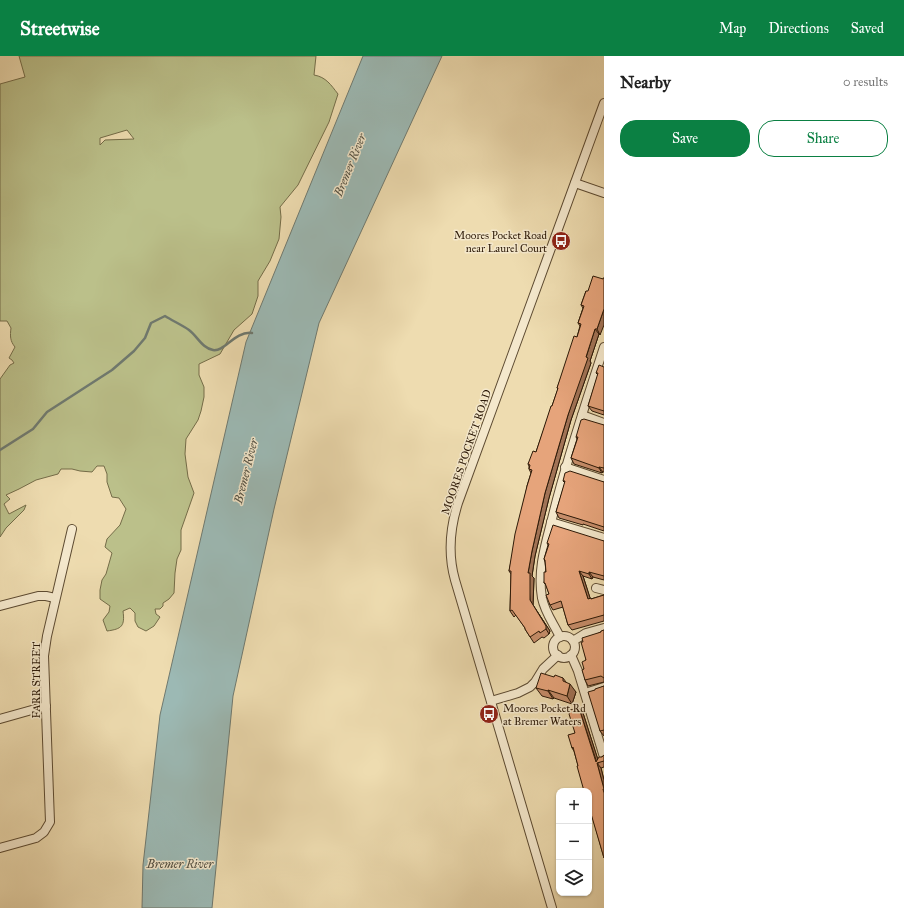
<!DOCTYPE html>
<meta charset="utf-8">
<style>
:root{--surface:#fff;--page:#f2f2f2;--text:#222;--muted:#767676;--line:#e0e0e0;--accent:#0b8043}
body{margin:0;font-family:"IM FELL Great Primer",serif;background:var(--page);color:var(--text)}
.controls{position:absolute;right:12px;bottom:12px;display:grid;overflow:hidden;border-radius:8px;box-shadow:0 1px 3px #0004}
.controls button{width:36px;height:36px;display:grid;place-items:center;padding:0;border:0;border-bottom:1px solid var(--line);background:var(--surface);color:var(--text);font:20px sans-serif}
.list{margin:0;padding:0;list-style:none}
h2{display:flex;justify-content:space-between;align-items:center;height:52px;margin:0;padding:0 16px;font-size:17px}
h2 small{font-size:13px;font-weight:400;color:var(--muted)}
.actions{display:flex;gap:8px;padding:12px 16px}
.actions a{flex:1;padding:9px 0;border:1px solid var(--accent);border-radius:16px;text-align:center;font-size:14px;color:var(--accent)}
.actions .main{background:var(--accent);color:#fff}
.icon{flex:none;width:22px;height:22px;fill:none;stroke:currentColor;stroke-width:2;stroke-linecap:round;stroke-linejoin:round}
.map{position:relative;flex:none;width:604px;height:852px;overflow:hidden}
header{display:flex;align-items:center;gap:24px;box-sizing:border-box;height:56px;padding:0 20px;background:var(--accent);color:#fff}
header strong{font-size:19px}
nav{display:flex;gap:22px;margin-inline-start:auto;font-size:14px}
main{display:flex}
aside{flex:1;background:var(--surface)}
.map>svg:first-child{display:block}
.green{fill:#bbc08a;stroke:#746c48;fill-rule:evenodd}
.water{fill:#9cb9b4;stroke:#6f796f}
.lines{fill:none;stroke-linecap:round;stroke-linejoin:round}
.stream{stroke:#6f796f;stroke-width:2.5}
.street-casing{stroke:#5c4a31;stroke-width:10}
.street{stroke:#f4e8cc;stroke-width:8}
.wall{fill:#c68d6a;stroke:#2c1907}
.shaded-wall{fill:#a17356;stroke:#2c1907}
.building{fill:#e6a47b;stroke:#2c1907}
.labels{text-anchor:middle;stroke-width:3;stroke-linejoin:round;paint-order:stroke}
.poi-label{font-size:11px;fill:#2c1907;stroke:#f4e8cc;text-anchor:end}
.street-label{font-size:11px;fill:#2c1907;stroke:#f4e8cc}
.water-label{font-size:12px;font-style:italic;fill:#535144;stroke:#f4e8cc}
</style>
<header>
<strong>Streetwise</strong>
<nav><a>Map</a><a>Directions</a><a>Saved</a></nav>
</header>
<main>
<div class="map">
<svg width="604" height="852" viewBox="0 0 604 852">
<rect width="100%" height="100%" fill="#eedcb0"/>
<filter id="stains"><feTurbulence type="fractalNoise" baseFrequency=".005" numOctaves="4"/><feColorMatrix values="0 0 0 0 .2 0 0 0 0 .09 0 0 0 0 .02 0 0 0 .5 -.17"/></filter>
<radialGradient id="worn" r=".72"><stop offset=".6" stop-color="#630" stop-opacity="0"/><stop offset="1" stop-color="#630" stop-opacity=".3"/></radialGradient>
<path class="green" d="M19 0H316L314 19C326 21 331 29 338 38L329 66 298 129 280 151 281 161 279 183 270 205 258 225V240L252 258 234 274 220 298 199 308V319L204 331V341L201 355 198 364 186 383 185 398 188 421 194 437 181 474V494L177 503 175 517 174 537 169 543 163 547V550L160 553H155L156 558 160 561 154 570 146 575 138 571 135 565V557L130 552 123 555C125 570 122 573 107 575L103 564 109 556 110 550 100 543V534L102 524 106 518 112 497 105 491 107 483 120 469 126 453 119 442 112 441 107 426V418L104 410H97L92 416 80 415 72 413H61L58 418 36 424 19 433 6 439 10 443 4 448 9 458 26 449 24 454 6 472 0 481V323L10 309 14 307 12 304 9 302 15 291C10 285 10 280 11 272L7 265H0V28L25 21ZM127 74 134 83 105 84 100 89V82Z"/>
<polygon class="water" points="363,0 442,0 319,267 274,453 233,640 212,852 142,852 143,809 160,659 246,286"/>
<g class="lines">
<path class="stream" d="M0 394 33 373 47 356 112 314 134 295 145 282 151 267 165 260C173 265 182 269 189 274 198 281 202 292 213 294 225 296 234 275 252 277"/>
<defs>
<g id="street">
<polyline points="575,127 604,137"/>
<polyline points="582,359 604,367"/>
<polyline points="565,411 604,424"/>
<polyline points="551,466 604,482"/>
<polyline points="596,532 604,534"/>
<polyline points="0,550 38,540 46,540 55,542"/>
<circle cx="564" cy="591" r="11"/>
<path d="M560 581C554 568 545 557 542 542 537 513 546 487 553 459 567 402 586 347 604 291"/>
<polyline points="573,585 586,577 604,572"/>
<polyline points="571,599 578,615 604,701"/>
<polyline points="585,637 604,631"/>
<polyline points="491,645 518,637 530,631 535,626 543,613 558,599"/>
<polyline points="0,663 46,650"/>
<polyline points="0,792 36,782 44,776 50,766 44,600 47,580 72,473"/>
<path d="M552 852 455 524C448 499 450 472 458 447L604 47"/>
</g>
</defs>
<use href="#street" class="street-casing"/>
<use href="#street" class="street"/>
</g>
<g class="wall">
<polygon points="586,235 600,279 599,278 590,305 591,307 571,364 549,442 535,500 532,520 534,522 533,549 550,575 549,578 544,582 542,581 534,587 525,573 525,572 516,559 514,561 510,555 511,518 509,515 527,431 527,430 531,417 529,413 529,410 528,408 536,396 552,350 558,333 557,332 577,281 580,270 578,267 583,252 581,249"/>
<polygon points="604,311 604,359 592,355 588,350 598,319 596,317"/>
<polygon points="604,369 604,416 603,416 602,417 574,408 571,402 577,383 576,381"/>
<polygon points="563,425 604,426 604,475 583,468 583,469 559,462 556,456 565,427"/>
<polygon points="604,485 604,524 593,521 592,523 583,520 590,542 591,543 604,539 604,565 572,574 568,569 563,551 553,554 550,549 549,538 546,529 544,527 546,516 545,506 544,503 548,489 547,487"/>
<polygon points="604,574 604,626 588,630 585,624 584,613 586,604 583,586"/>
<polygon points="554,621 563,622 566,626 576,636 572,648 554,642 553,643 542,640 536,632"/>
<polygon points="604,630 604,680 600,675 595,634"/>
<polygon points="583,657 598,704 604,699 604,711 601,712 604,724 604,802 574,695 572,692 575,677"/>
</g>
<g class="shaded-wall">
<polygon points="604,253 604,269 600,279 597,273"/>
<polygon points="595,273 599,278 590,305 591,307 571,364 549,442 535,500 532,520 534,522 533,549 550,575 549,578 546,573 530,544 528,517 532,495 545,437 568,359"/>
<polygon points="599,411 603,416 602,417 599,412"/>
<polygon points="579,515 583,520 592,548 588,543"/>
<polygon points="589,516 593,521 592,523 589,518"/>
<polygon points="570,628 576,636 572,648 567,640"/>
<polygon points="548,634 554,642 553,643 548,635"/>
<polygon points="579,652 583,657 599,707 597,707"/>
<polygon points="597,707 601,712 604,724 604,733"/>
</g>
<g class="building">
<polygon points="593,220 603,223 603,222 604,222 604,253 597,273 595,273 586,301 588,302 568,359 545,437 532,495 528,517 530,517 530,544 546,570 546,573 540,577 539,575 530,581 525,573 525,572 512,554 510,555 511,515 509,515 515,478 527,430 532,414 529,413 530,409 528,408 533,395 536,396 551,350 552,350 558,332 557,332 574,280 577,281 581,268 578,267 584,250 581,249 586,235 588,235"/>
<polygon points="599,309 604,311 604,355 588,350 598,317 596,317"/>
<polygon points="584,363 604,369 604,412 599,411 599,412 571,402 578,381 576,381 581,364"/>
<polygon points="570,415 604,426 604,471 579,463 556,456 565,425 563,425 565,417"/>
<polygon points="553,469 604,485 604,520 589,516 589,518 579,515 588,543 591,542 591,543 604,539 604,559 568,569 561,545 550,549 546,539 549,538 545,527 544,527 544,516 546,516 545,504 544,503 549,488 547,487"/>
<polygon points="604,574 604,622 601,620 585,624 582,614 584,613 582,606 586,604 581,586 583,586 582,582 601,576 601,575"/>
<polygon points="541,617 554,621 555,619 563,622 563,625 570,628 567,640 548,634 548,635 536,632"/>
<polygon points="604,630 604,674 600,675 588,636 595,634 595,633"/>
<polygon points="579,652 596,706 599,701 602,701 604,699 604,705 597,707 604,733 603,733 604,737 604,802 589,751 589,735 584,735 577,710 578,710 573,691 572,692 568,679 575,677 569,658 570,654"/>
</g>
<defs>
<symbol id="bus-disc" viewBox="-11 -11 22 22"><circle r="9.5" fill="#8f2418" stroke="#f4e8cc"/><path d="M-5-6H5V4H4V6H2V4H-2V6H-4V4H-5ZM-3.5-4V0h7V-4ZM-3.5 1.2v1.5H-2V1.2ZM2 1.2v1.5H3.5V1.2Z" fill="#fff"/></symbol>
</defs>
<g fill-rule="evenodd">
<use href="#bus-disc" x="550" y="174" width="22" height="22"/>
<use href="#bus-disc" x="478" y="647" width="22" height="22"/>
</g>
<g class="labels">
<g class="poi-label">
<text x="547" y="183">Moores Pocket Road<tspan x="547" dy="13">near Laurel Court</tspan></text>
<text x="503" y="656" text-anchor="start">Moores Pocket Rd<tspan x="503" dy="13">at Bremer Waters</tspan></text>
</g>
<g class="street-label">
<text transform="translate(466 396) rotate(-71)" y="4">MOORES POCKET ROAD</text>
<text transform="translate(36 624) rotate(-90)" y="4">FARR STREET</text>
</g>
<g class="water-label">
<text transform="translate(350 109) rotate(-68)" y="4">Bremer River</text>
<text transform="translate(246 415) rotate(-76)" y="4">Bremer River</text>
<text x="180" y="812">Bremer River</text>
</g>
</g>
<rect width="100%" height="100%" filter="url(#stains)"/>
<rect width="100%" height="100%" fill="url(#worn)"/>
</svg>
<div class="controls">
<button>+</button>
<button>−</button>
<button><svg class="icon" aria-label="layers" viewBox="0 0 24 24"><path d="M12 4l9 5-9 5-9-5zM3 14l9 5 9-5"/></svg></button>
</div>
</div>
<aside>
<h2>Nearby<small>0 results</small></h2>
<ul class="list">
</ul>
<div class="actions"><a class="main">Save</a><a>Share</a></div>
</aside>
</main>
